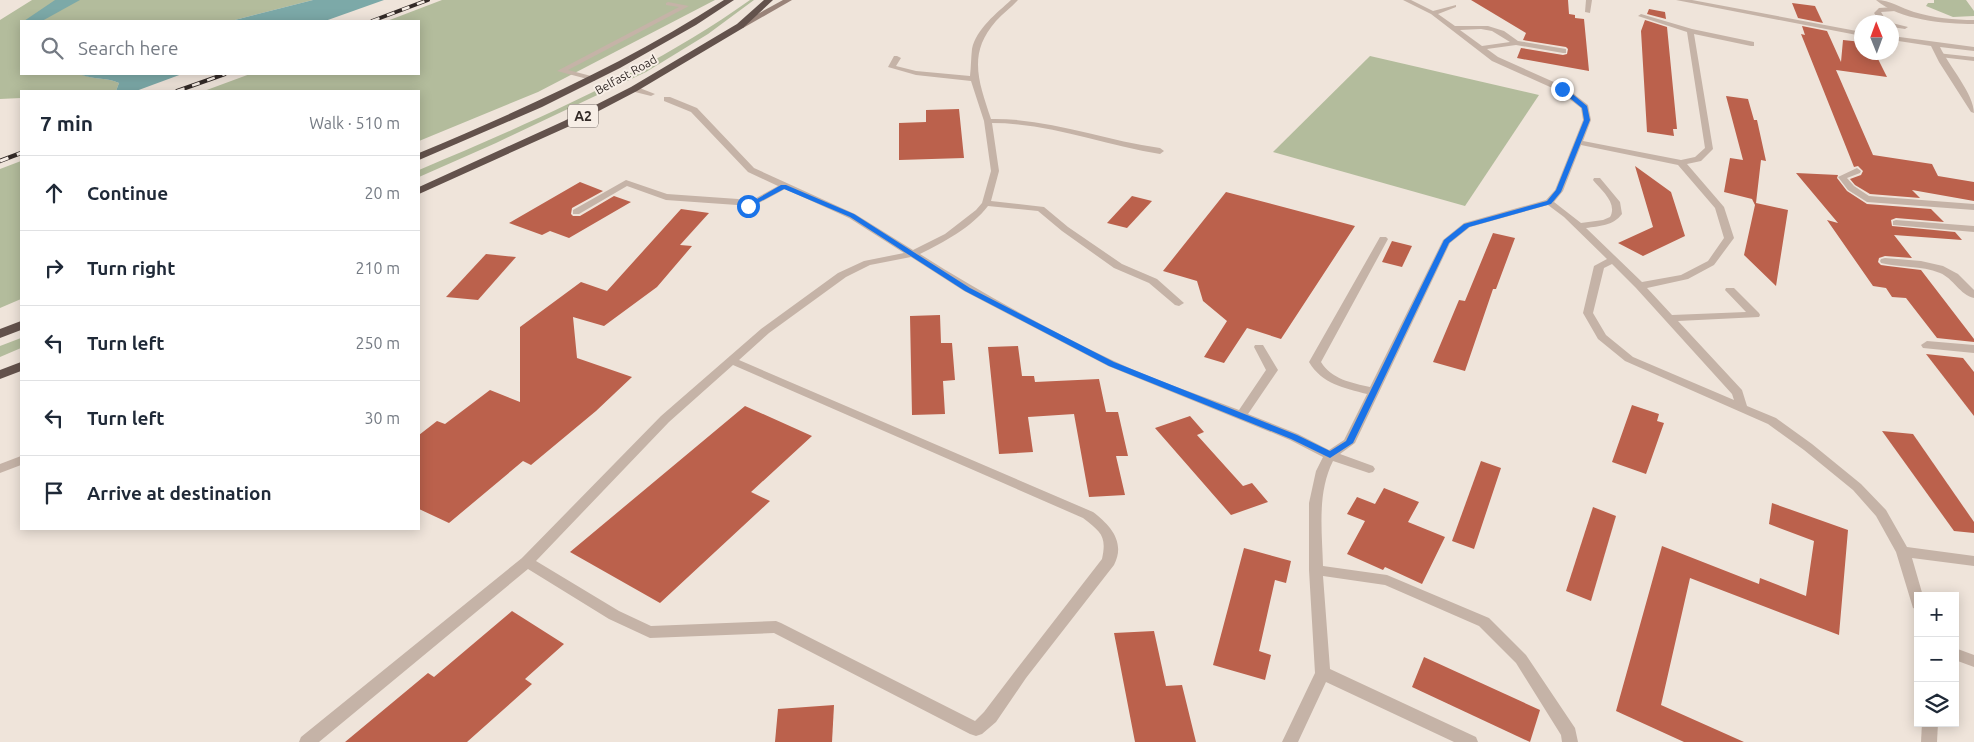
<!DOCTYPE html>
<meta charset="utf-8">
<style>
:root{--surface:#fff;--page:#f2f2f3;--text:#1f2937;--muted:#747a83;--line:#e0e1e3}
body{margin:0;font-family:Ubuntu,sans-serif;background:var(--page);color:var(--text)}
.controls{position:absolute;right:15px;bottom:15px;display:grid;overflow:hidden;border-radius:0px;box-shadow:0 2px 12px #0003}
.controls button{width:45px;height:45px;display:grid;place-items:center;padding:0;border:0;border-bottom:1px solid var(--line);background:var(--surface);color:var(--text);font:25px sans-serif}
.compass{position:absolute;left:1854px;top:15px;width:45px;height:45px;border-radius:50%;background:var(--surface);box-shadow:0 2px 12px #0003;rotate:359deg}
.stop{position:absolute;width:15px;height:15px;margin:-11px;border:4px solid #1a73e8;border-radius:50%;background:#fff}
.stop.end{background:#1a73e8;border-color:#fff;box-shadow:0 1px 5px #0008}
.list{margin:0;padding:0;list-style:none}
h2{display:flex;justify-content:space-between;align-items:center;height:65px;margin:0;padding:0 20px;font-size:21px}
h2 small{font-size:16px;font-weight:400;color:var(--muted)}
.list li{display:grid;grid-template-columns:32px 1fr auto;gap:15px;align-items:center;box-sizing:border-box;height:75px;padding:0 20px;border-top:1px solid var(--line)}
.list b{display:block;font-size:19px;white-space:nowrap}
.list em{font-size:16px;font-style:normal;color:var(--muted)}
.icon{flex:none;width:28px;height:28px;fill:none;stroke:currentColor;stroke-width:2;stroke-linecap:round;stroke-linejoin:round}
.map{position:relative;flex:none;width:1974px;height:742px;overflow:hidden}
.search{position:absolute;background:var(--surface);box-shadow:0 2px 12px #0003;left:20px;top:20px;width:400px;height:55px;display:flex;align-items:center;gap:12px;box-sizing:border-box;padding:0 18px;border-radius:0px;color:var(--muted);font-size:19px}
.panel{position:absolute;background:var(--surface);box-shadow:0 2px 12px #0003;left:20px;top:90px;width:400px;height:440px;border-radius:0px}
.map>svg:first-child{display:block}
.green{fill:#b3bc9c}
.water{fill:#7ca9a8}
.building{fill:#bb614c}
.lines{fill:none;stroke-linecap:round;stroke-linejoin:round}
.service{fill:#c5b3a7;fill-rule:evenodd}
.minor{fill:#c5b3a7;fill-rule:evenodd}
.tertiary{fill:#c5b3a7;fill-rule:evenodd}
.secondary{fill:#998379;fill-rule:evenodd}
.trunk{fill:#63524c;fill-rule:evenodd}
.rail-far1-casing{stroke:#332a27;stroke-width:4}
.rail-casing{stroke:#332a27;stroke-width:4.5}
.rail-far1{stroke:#f7eee6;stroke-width:2.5;stroke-dasharray:8;stroke-linecap:butt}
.rail{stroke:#f7eee6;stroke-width:3;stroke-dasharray:9;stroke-linecap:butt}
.route{fill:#1a73e8}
.labels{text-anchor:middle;stroke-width:4;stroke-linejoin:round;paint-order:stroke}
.far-street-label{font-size:12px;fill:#332a27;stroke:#f7eee6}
.shield{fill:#f7eee6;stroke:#6e6560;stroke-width:1}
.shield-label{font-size:14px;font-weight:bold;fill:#332a27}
</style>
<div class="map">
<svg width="1974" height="742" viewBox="0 0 1974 742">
<rect width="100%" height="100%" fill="#efe4da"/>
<g class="green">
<path d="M32 0H313L231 21H21V74H84L83 75C95 80 107 77 119 83L116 91H21V98L0 99V20Z"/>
<polygon points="442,0 715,0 538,92 419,141 419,91 204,91 250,74 419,74 419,21 387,21"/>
<path d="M750 0H754L708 34 646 72 496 143 419 177V170C532 122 649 72 750 0Z"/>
<polygon points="1934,0 1966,0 1974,11 1974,16 1953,17 1926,6 1928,3 1934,3"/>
<polygon points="1370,56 1539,95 1465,206 1273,152"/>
<polygon points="21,161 21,299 0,308 0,169"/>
<polygon points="21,338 21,348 0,357 0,346"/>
</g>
<g class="water">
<polygon points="55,0 80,0 42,21 24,21"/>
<polygon points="313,0 384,0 325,21 231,21"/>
<path d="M84 74H182L136 91H116L119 83C107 77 95 80 82 75Z"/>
</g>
<g class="building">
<polygon points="1471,0 1568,0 1569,14 1575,15 1575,18 1584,19 1589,71 1517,58 1521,48 1563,55 1567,54 1568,49 1566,47 1523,40 1526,33"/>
<polygon points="1792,3 1815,6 1823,23 1798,18"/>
<polygon points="1649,9 1665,12 1666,19 1647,14"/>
<polygon points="1645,20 1667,27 1677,129 1673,129 1674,136 1647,132 1641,31"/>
<polygon points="1802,26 1827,31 1841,62 1843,40 1862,42 1862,52 1875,53 1887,77 1836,70 1873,155 1932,164 1938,176 1974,182 1974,201 1912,190 1920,198 1870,194 1855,185 1850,179 1861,175 1863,171 1858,166 1854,167 1801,34 1805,35"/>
<polygon points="1726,96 1748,99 1754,120 1757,120 1766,161 1761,160 1756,203 1788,210 1776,286 1744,255 1755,205 1752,199 1724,192 1730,158 1743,160"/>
<polygon points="959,109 964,158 899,160 899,123 926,122 926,110"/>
<polygon points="1635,166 1671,192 1685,236 1643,256 1618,243 1653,227"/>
<polygon points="1796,173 1838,175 1837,178 1847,191 1867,204 1931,209 1944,222 1896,218 1891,220 1892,226 1955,232 1962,240 1894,235 1912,258 1885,256 1879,258 1878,262 1881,265 1888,266 1921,270 1974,339 1974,342 1937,338 1906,298 1892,297 1886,288 1873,286 1827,220 1838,223"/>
<polygon points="580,182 603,191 572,208 571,214 573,216 580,216 614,196 631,202 569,238 550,231 542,235 509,223"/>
<polygon points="1226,192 1355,226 1281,339 1247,328 1224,363 1204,357 1227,321 1203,301 1197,281 1163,271"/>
<polygon points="1132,196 1152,201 1127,228 1107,223"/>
<polygon points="681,209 709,213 680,245 692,246 657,287 604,326 573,317 577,358 632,377 596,411 531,465 523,461 449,523 419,509 419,435 437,421 445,424 490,390 520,402 520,327 581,282 607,291"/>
<polygon points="1493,233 1515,238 1496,289 1493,289 1465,371 1433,362 1459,300 1465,301"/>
<polygon points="1392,241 1412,246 1402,267 1382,262"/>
<polygon points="486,254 516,257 478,300 446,297"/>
<polygon points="940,315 941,343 952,343 955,380 943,381 945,414 912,415 910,316"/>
<polygon points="1018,346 1022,376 1034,376 1035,382 1099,379 1106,412 1118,412 1128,456 1116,456 1125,495 1089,497 1074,414 1028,417 1033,452 999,454 988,347"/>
<polygon points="1926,354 1963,358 1974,372 1974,416"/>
<polygon points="1632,405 1659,414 1657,421 1664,423 1646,474 1612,462"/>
<polygon points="745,406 812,436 751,492 770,501 660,603 570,552"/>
<polygon points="1190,416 1204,432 1197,435 1243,486 1252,483 1268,502 1231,515 1155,428"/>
<polygon points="1882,431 1913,434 1974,522 1974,533 1954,531"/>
<polygon points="1481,461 1501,468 1474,549 1452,541"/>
<polygon points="1384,488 1419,502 1408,522 1445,537 1422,584 1385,567 1383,570 1347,554 1365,521 1347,514 1357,497 1375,504"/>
<polygon points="1772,503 1848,530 1839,635 1690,578 1661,705 1744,742 1684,742 1616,711 1662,546 1759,584 1760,578 1806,596 1814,541 1769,524"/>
<polygon points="1593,507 1616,516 1591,601 1566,591"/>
<polygon points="1244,548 1291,561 1286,583 1275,580 1259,651 1271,655 1265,680 1213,665"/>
<polygon points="512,611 564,644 525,679 532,684 467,742 345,742 428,673 434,677"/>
<polygon points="1154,631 1166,686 1182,685 1196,742 1135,742 1114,633"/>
<polygon points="1424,657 1540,710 1530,742 1412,687"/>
<polygon points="834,705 832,742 775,742 778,709"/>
</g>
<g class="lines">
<g class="service">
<path d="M1011 0H1018C1011 8 1003 13 996 21 967 54 979 82 991 119 1049 118 1103 140 1160 148L1164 151 1160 154C1104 145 1050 123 992 123L999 171 991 201 1044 207 1068 227 1122 264 1157 279 1184 303 1179 306 1175 305 1149 283 1114 268 1062 231 1038 211 988 206C971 228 944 242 920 254 983 294 1047 329 1114 361 1155 380 1197 394 1239 410L1266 370 1254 347 1255 345H1263L1278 370 1248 414 1298 434 1329 450 1344 440 1367 394C1344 388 1322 384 1309 362L1380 237H1386L1388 239 1321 362C1331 379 1352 383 1370 387L1443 240 1464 223 1546 200 1555 190 1583 120 1581 108 1559 91 1492 61 1431 14 1403 0H1411L1433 11 1456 5V7L1438 14 1455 26H1488L1504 31 1518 41 1566 49V53H1563L1516 45 1487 49 1498 57 1565 87 1588 105 1591 120 1583 141 1681 160 1695 157 1705 148 1687 32 1638 16 1641 14 1692 29 1754 42V46H1751L1694 34 1713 149 1701 161 1687 164 1724 207 1734 238 1714 265 1688 279 1647 288 1672 315 1746 312 1725 290 1726 288H1734L1759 313 1760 315 1759 317 1678 321 1742 390 1747 406 1776 418 1812 444 1861 484 1886 510 1907 547 1974 556V566L1912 558 1923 596H1918V610L1913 608 1896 552 1876 516 1853 490 1804 450 1768 424 1625 361 1598 339 1583 313 1594 266 1607 259 1564 217 1548 205 1470 227 1450 243 1355 443 1340 454 1373 466 1375 469 1373 472 1369 473 1333 461C1317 493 1322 530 1323 566L1387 575 1489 618 1526 655 1575 728 1578 742H1562L1561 735 1516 663 1479 626 1385 585 1323 576 1330 669 1476 737 1478 742H1454L1326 682 1298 742H1282L1315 673 1309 570V503L1316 471 1323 457 1290 440 1108 366 964 291 911 257 870 265 846 277 769 333 739 360 1093 512C1110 525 1126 542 1114 565L1026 678 996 722 982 734 976 736 970 734 774 633 650 638 609 619 528 569 319 742H299L301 737 522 558 661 416 761 329 838 273 864 261 904 253 849 218 785 189 748 209 737 205 666 200 627 186 579 214H573V210L626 180 667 194 738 199 747 203 778 186 748 172 691 112 664 101V97H670L697 108 754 168 855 214 913 250 945 234 976 210 982 203 991 171 984 121 971 81 916 75 888 67 894 56H897L901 58 896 66 916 71 970 76C971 67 971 58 972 49 976 29 997 13 1011 0ZM1481 29 1492 31 1510 42 1482 46 1460 30ZM1581 145 1678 165 1715 208 1724 238 1708 261 1681 275 1642 282 1586 228C1599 226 1613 226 1622 214L1620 202 1600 178H1594L1593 180C1601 190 1618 203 1610 217L1603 220 1581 223 1554 202 1563 191ZM1612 264 1636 288 1732 394 1734 400 1633 357 1606 335 1593 313 1604 268ZM733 365 1083 518C1101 532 1107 536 1102 559L1016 670 984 712 975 721 781 623 776 621 651 626 619 611 536 561 669 422Z"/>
<polygon points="1586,0 1592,0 1590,13 1585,12"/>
<polygon points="668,2 689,6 568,70 595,77 595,81 557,71 679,7 666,5 666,3"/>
<polygon points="1879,8 1895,7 1898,9 1895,11 1881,12 1887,22 1881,22 1874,13"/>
<polygon points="1892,23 1908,27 1905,29 1892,27"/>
<polygon points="1937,53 1974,57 1974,61 1940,57 1936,55"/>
<polygon points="631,87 637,87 655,94 651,96 631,91"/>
<polygon points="1857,168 1861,171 1860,173 1847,178 1854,186 1869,196 1974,204 1974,210 1867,202 1848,190 1838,177"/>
<polygon points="1896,220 1974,226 1974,232 1893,225 1893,221"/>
<polygon points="21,456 21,465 0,473 0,464"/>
<polygon points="1955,648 1974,655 1974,667 1955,660"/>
<polygon points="1922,723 1938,723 1937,742 1921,742"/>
</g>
<g class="minor">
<path d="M1876 0C1890 0 1901 8 1914 12 1934 18 1954 20 1974 20V24C1945 24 1899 20 1876 0Z"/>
<path d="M1885 258 1921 261 1943 266 1958 274 1974 290V298C1960 295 1953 278 1940 273 1921 265 1900 268 1881 263L1880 261 1881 259Z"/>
<polygon points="1927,341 1974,345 1974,353 1923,348 1921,345"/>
</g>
<g class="tertiary">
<polygon points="1676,0 1692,0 1862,32 1862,36"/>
<path d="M1892 36 1974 47V51L1940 47C1949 66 1974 94 1974 113L1971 112 1939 62 1931 46 1892 40Z"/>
</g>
<polygon class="secondary" points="783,0 792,0 743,28 736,26"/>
<g class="trunk">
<path d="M724 0H734L696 25 620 68 542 107 419 160V153C524 109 628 62 724 0Z"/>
<polygon points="764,0 773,0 743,28 637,91 572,125 419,194 419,187 564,121 631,87 737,24"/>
<polygon points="21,321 21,330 0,338 0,329"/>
<polygon points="21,362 21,371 0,379 0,370"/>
</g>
<defs>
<g id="rail-far1">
<polyline points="372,21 428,0"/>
<polyline points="177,91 225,74"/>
</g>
<polyline id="rail" points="0,161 21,153"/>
</defs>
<use href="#rail-far1" class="rail-far1-casing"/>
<use href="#rail" class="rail-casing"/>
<use href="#rail-far1" class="rail-far1"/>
<use href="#rail" class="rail"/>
</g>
<polygon class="route" points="1560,87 1564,87 1587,106 1590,120 1561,192 1551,204 1469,227 1449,243 1353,443 1330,458 1291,439 1109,366 965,291 850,217 784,189 750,207 745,206 781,185 786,185 854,214 970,288 1114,362 1297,435 1330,451 1346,441 1444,240 1464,224 1547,201 1556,190 1584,120 1582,108 1560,90"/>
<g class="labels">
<g class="far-street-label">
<text transform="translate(626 75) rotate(-29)" y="4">Belfast Road</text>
</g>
<rect class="shield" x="568" y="104.5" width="30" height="23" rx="4"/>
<g class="shield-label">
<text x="583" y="121">A2</text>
</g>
</g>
</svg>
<div class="controls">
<button>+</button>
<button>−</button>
<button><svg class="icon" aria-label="layers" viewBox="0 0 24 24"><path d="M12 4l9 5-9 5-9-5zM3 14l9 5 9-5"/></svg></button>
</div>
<svg class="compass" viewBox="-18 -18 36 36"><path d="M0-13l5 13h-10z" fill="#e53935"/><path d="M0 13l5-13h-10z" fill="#747a83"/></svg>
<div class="stop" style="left:748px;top:206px"></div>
<div class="stop end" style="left:1562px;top:89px"></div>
<div class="search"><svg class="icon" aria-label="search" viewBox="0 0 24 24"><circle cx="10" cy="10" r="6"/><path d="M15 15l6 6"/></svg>Search here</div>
<section class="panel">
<h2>7 min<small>Walk · 510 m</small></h2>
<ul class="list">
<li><svg class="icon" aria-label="ahead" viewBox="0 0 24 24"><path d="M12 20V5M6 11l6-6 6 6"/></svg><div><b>Continue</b></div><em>20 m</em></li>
<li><svg class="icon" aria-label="right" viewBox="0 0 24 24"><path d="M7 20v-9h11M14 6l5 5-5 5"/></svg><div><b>Turn right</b></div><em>210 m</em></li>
<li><svg class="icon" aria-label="left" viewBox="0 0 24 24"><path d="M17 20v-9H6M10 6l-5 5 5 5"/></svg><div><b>Turn left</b></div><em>250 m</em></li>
<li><svg class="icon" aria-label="left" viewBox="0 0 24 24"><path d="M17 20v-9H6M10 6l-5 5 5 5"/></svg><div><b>Turn left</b></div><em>30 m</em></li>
<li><svg class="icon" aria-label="arrive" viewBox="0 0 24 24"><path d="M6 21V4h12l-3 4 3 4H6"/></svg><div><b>Arrive at destination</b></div></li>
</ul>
</section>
</div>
